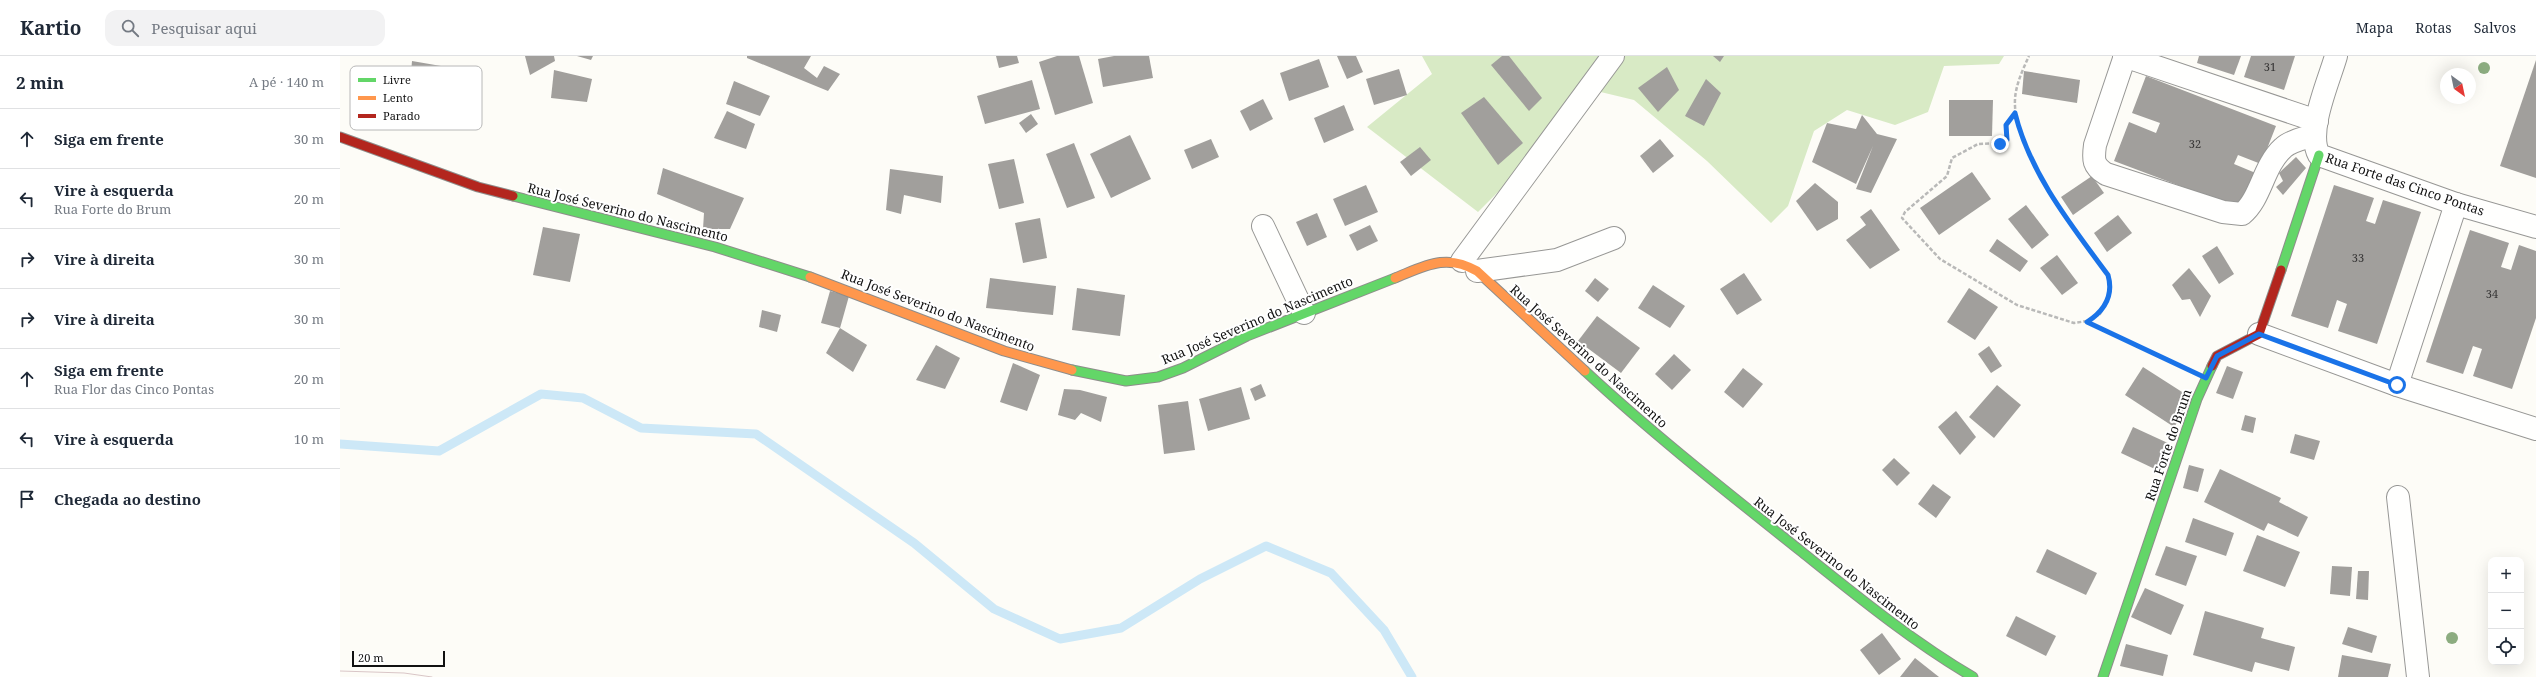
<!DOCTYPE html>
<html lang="pt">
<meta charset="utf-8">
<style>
:root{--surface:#fff;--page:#f2f2f3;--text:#1f2937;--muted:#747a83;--line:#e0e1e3}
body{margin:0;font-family:"Noto Serif",serif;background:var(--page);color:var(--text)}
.controls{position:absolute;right:12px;bottom:12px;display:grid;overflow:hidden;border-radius:8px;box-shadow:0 4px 16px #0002}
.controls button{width:36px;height:36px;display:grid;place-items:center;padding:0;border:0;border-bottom:1px solid var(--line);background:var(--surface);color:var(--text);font:20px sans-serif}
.compass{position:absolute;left:2100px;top:12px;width:36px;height:36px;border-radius:50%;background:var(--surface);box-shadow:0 4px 16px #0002;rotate:147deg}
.scale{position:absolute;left:12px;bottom:10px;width:93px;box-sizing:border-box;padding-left:4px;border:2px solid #111;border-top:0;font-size:11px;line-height:14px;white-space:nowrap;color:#111;-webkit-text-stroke:3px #fff;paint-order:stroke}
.stop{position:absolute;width:12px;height:12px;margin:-9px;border:3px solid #1a73e8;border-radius:50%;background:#fff}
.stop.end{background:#1a73e8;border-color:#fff;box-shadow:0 1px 4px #0008}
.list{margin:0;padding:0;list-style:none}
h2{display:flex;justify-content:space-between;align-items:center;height:52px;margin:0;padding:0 16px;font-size:17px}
h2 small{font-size:13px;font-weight:400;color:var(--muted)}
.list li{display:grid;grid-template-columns:26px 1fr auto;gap:12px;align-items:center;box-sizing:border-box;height:60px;padding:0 16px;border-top:1px solid var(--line)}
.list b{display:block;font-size:15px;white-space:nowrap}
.list p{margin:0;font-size:13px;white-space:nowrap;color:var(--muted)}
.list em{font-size:13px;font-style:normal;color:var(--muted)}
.icon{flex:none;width:22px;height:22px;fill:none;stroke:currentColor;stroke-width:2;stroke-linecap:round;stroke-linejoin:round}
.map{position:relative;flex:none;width:2196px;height:621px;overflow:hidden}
header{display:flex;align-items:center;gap:24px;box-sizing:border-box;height:56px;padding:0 20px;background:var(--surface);border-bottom:1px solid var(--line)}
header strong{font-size:19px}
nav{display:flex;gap:22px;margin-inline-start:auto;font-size:14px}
.search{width:280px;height:36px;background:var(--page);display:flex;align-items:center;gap:10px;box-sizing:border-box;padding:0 14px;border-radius:12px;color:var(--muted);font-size:15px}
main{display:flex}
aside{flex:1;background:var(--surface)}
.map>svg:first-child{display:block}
.forest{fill:#d8eac5}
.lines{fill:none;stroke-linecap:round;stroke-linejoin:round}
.stream{stroke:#cde8f7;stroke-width:9}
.building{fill:#a19f9c}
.street-casing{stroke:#979795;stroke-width:24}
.fast-casing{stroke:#8e8d8b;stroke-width:11}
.slow-casing{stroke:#8e8d8b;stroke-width:11}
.jam-casing{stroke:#8e8d8b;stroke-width:11}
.path{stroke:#b9b9b8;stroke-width:2.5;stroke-dasharray:4 2;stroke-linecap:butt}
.street{stroke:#fffffe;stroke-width:22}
.fast{stroke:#63d668;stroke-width:9}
.slow{stroke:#ff974d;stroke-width:9}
.jam{stroke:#b3261e;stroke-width:9}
.tram{stroke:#d9c6c7;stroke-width:1}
.tree{fill:#8cac80}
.route{stroke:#1a73e8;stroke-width:5}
.labels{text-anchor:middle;stroke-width:4;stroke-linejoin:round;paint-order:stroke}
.number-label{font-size:11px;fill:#353434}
.street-label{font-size:13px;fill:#111;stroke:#fff}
.key{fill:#fff;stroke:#b8b8b8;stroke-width:1}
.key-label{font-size:11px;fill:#111}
</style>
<header>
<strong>Kartio</strong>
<div class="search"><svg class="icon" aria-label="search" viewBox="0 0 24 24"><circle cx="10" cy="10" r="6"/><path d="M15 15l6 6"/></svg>Pesquisar aqui</div>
<nav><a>Mapa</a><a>Rotas</a><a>Salvos</a></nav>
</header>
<main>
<aside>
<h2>2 min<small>A pé · 140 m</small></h2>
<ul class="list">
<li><svg class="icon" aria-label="ahead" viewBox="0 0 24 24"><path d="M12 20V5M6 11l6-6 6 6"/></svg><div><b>Siga em frente</b></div><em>30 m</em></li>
<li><svg class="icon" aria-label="left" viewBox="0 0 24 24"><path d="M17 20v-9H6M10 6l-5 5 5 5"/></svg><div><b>Vire à esquerda</b><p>Rua Forte do Brum</p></div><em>20 m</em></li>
<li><svg class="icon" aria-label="right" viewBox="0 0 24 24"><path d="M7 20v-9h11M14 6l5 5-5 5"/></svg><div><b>Vire à direita</b></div><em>30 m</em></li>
<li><svg class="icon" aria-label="right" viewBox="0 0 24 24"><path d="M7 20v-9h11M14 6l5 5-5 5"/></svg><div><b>Vire à direita</b></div><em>30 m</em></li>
<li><svg class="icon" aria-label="ahead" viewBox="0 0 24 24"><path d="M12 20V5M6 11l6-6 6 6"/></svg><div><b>Siga em frente</b><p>Rua Flor das Cinco Pontas</p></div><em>20 m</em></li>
<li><svg class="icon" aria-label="left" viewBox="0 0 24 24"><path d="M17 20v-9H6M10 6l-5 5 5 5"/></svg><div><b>Vire à esquerda</b></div><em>10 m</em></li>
<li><svg class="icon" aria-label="arrive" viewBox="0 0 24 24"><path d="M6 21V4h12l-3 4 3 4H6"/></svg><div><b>Chegada ao destino</b></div></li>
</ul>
</aside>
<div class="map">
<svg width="2196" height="621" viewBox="0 0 2196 621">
<rect width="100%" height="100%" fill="#fdfcf7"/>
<polygon class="forest" points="1082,0 1664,0 1659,8 1604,10 1588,56 1555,69 1507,54 1474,75 1448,150 1431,167 1367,105 1294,44 1244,32 1195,99 1138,156 1027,71 1092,18"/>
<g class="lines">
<polyline class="stream" points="0,388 99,395 201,338 243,342 301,372 416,378 574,487 654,553 720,583 781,572 860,523 926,490 991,517 1044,574 1072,621"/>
</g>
<g class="building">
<polygon points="185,0 214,0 215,5 190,19"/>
<polygon points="237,0 253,0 251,4"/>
<polygon points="407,0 471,0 464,12 477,22 484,10 500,18 488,35 407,2"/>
<polygon points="656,0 677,0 679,7 659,12"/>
<polygon points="717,0 739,0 753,47 715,59 699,6"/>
<polygon points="774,0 809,0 813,22 763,31 758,3"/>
<polygon points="997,0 1016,0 1023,16 1007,23"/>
<polygon points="1162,0 1169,0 1202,42 1189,55 1151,9"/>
<polygon points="1373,0 1384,0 1380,6"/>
<polygon points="1859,0 1901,0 1894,19 1857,7"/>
<polygon points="1911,0 1955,0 1944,34 1904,21"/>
<polygon points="979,3 989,31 949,45 940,17"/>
<polygon points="2196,4 2196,122 2160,110"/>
<polygon points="72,5 130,15 121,47 69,40"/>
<polygon points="1327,11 1339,34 1318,56 1298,32"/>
<polygon points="1059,13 1067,39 1034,49 1026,23"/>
<polygon points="214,14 252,23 247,46 211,42"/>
<polygon points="1684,15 1740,24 1737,47 1682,38"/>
<polygon points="1806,20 1936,70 1921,108 1898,99 1894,108 1918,118 1904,154 1774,105 1789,66 1816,77 1820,67 1792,57"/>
<polygon points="1366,23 1381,37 1364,70 1345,60"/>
<polygon points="692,24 700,53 645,68 637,40"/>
<polygon points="394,25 430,40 420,60 386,48"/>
<polygon points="1144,41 1183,87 1158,109 1121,57"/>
<polygon points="923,43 933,63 910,75 900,55"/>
<polygon points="1609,44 1653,44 1652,80 1609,80"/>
<polygon points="1004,49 1014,74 984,87 974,62"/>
<polygon points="387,55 415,68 406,93 374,82"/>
<polygon points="691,58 698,68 686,77 679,67"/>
<polygon points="1522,59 1537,78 1557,83 1531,137 1516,133 1533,90 1516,128 1472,106 1487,67 1516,73"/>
<polygon points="790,79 811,123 771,142 750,98"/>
<polygon points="871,83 879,101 852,113 844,94"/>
<polygon points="1320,83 1334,100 1313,117 1300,100"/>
<polygon points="734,87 755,142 727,152 706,98"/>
<polygon points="1080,91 1091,104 1071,120 1060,106"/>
<polygon points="1956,101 1966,112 1943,139 1936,131 1943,125 1939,117"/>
<polygon points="674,103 684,147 659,153 648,108"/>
<polygon points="323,112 404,142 390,173 363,173 364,157 317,138"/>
<polygon points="550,113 603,120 601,147 564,139 561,158 546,154"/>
<polygon points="1632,116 1651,143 1599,179 1580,152"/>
<polygon points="1752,120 1764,137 1733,159 1721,141"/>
<polygon points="1475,127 1498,146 1498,163 1477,175 1456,145"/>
<polygon points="1026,129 1038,156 1005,170 993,143"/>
<polygon points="1994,129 2034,142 2026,165 2035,168 2043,144 2081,156 2037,288 1998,275 2007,248 1997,244 1988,272 1951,260"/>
<polygon points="1686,149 1709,179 1692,193 1668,163"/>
<polygon points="1531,153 1560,194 1530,213 1506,184 1526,169 1520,161"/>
<polygon points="977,157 987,181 967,190 956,166"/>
<polygon points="1778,159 1792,177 1767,196 1754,177"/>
<polygon points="700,162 707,202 683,207 675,167"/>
<polygon points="1030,169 1038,185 1017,195 1009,179"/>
<polygon points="203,171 240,178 230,226 193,219"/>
<polygon points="2130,174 2169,187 2161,211 2171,214 2179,189 2196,195 2196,262 2172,333 2133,320 2142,293 2133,290 2123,318 2086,306"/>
<polygon points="1657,183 1688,205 1680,216 1649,195"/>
<polygon points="1877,190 1894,218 1879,228 1862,200"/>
<polygon points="1717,199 1738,227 1722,239 1700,212"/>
<polygon points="1849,212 1871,240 1860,261 1850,243 1842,244 1832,229"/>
<polygon points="1404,217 1422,244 1397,259 1380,233"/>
<polygon points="650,222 716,230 713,259 646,252"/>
<polygon points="1255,222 1269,233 1258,246 1245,235"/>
<polygon points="1313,229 1345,250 1330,272 1298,252"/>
<polygon points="737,232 785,239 780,280 732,274"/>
<polygon points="1629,232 1658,251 1635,284 1607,266"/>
<polygon points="490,235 509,240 500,272 481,267"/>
<polygon points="422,254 441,259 437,276 419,271"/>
<polygon points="1257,260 1300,292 1281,317 1238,285"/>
<polygon points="500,272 527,289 513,316 486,297"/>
<polygon points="596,289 620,302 605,333 576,324"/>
<polygon points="1649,290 1662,310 1651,317 1638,298"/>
<polygon points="1334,298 1351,314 1332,334 1315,318"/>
<polygon points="673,307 700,319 687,355 660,346"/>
<polygon points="1887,310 1903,316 1893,343 1876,337"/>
<polygon points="1803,311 1853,343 1834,371 1785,339"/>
<polygon points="1403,312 1423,328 1403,352 1384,336"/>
<polygon points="921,328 926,340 915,345 910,333"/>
<polygon points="1657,329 1681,349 1654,382 1629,361"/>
<polygon points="901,331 910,363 868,375 859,343"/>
<polygon points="724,333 740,334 767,341 761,366 741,357 735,364 718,359"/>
<polygon points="848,345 855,394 824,398 818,349"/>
<polygon points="1616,355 1636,381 1620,399 1598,371"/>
<polygon points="1905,359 1916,362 1913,377 1901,374"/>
<polygon points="1793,371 1830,388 1817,414 1781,397"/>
<polygon points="1955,378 1980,385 1974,404 1950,397"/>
<polygon points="1554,402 1570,417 1557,430 1542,414"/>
<polygon points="1849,409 1864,413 1858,436 1843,432"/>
<polygon points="1880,413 1941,442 1939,446 1968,461 1958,481 1928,467 1924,475 1864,446"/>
<polygon points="1593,428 1611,441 1596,462 1578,448"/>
<polygon points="1853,462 1894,477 1886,500 1845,486"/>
<polygon points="1917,479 1960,496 1945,531 1903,515"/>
<polygon points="1826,490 1857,500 1846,530 1815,519"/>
<polygon points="1707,493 1757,517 1746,539 1696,516"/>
<polygon points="1992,510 2012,511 2010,540 1990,538"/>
<polygon points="2018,515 2029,515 2028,544 2016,543"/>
<polygon points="1805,532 1844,549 1831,579 1791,561"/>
<polygon points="1865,555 1924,572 1921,582 1955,591 1949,615 1915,606 1912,616 1853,599"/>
<polygon points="1676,560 1716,580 1706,600 1666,580"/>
<polygon points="2008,571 2037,580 2032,597 2002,588"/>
<polygon points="1542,577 1561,603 1539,619 1520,594"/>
<polygon points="1786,588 1828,599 1823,620 1780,610"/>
<polygon points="2002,599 2051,608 2048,621 1998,621"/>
<polygon points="1575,602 1599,621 1560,621"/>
</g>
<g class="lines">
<defs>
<g id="street">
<polyline points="1784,0 1977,65"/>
<path d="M1785 0 1755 89C1753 104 1753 110 1766 118L1883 156 1902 158C1921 143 1923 110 1943 92 1950 85 1965 82 1975 79"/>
<path d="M1996 0C1989 25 1966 75 1979 99L2116 148 2196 171"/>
<polyline points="2116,148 2057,329 2196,373"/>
<polyline points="923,170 964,257"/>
<polyline points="1122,205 1273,0"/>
<polyline points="1137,215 1217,204 1274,182"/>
<polyline points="1919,278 2057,329"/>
<polyline points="2058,441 2078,621"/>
</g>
<g id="fast">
<polyline points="173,140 375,191 470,221"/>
<polyline points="1941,214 1979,99"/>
<polyline points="732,314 786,325 818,321 843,312 907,280 1055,222"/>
<path d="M1245 315C1314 379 1388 437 1462 496 1517 540 1572 585 1633 621"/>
<polyline points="1763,621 1857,343 1872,310"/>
</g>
<g id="slow">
<polyline points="470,221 664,295 732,314"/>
<path d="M1055 222C1085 210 1106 197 1137 215L1245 315"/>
</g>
<g id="jam">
<polyline points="0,81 138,131 173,140"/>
<polyline points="1872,310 1877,300 1919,278 1941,214"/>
</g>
</defs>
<use href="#street" class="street-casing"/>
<use href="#fast" class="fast-casing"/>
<use href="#slow" class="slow-casing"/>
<use href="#jam" class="jam-casing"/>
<g class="path">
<path d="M1675 57 1667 69V84L1660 87 1638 88 1612 102 1607 120 1565 156 1562 162 1600 203 1677 249 1734 267 1747 265 1760 258 1768 242 1770 227 1768 219C1737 178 1672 95 1675 43 1676 28 1683 13 1689 0"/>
<polyline points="1747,266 1842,310"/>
</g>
<use href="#street" class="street"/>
<use href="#fast" class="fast"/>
<use href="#slow" class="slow"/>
<use href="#jam" class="jam"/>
<polyline class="tram" points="0,615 64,617 92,621"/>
</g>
<g class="tree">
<circle cx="2144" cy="12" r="6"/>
<circle cx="2112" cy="582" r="6"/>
</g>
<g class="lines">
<path class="route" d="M1660 88 1667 84 1666 69 1675 57C1690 118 1731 169 1768 219 1774 240 1764 255 1747 266L1866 322 1877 300 1919 278 2057 329"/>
</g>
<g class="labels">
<g class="number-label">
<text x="1930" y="15">31</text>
<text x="1855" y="92">32</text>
<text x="2018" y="206">33</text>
<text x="2152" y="242">34</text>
</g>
<g class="street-label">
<text transform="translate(2065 128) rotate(19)" y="5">Rua Forte das Cinco Pontas</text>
<text transform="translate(288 156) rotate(14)" y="5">Rua José Severino do Nascimento</text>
<text transform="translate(598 254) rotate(21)" y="5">Rua José Severino do Nascimento</text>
<text transform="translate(917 264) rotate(-23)" y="5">Rua José Severino do Nascimento</text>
<text transform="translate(1249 300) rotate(42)" y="5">Rua José Severino do Nascimento</text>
<text transform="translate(1828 389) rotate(-71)" y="5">Rua Forte do Brum</text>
<text transform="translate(1497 507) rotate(38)" y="5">Rua José Severino do Nascimento</text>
</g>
</g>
<rect x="10" y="10" width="132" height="64" rx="6" class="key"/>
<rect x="18" y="22" width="18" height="4" fill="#63d668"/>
<rect x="18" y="40" width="18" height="4" fill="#ff974d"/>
<rect x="18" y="58" width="18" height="4" fill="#b3261e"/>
<g class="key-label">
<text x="43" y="28">Livre</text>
<text x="43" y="46">Lento</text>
<text x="43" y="64">Parado</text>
</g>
</svg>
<div class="controls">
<button>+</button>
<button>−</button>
<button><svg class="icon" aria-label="locate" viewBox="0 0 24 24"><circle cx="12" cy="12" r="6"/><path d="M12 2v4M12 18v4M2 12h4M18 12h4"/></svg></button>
</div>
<svg class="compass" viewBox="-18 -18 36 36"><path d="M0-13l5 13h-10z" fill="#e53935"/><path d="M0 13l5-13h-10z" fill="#747a83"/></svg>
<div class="scale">20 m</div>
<div class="stop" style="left:2057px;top:329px"></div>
<div class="stop end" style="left:1660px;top:88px"></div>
</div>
</main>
